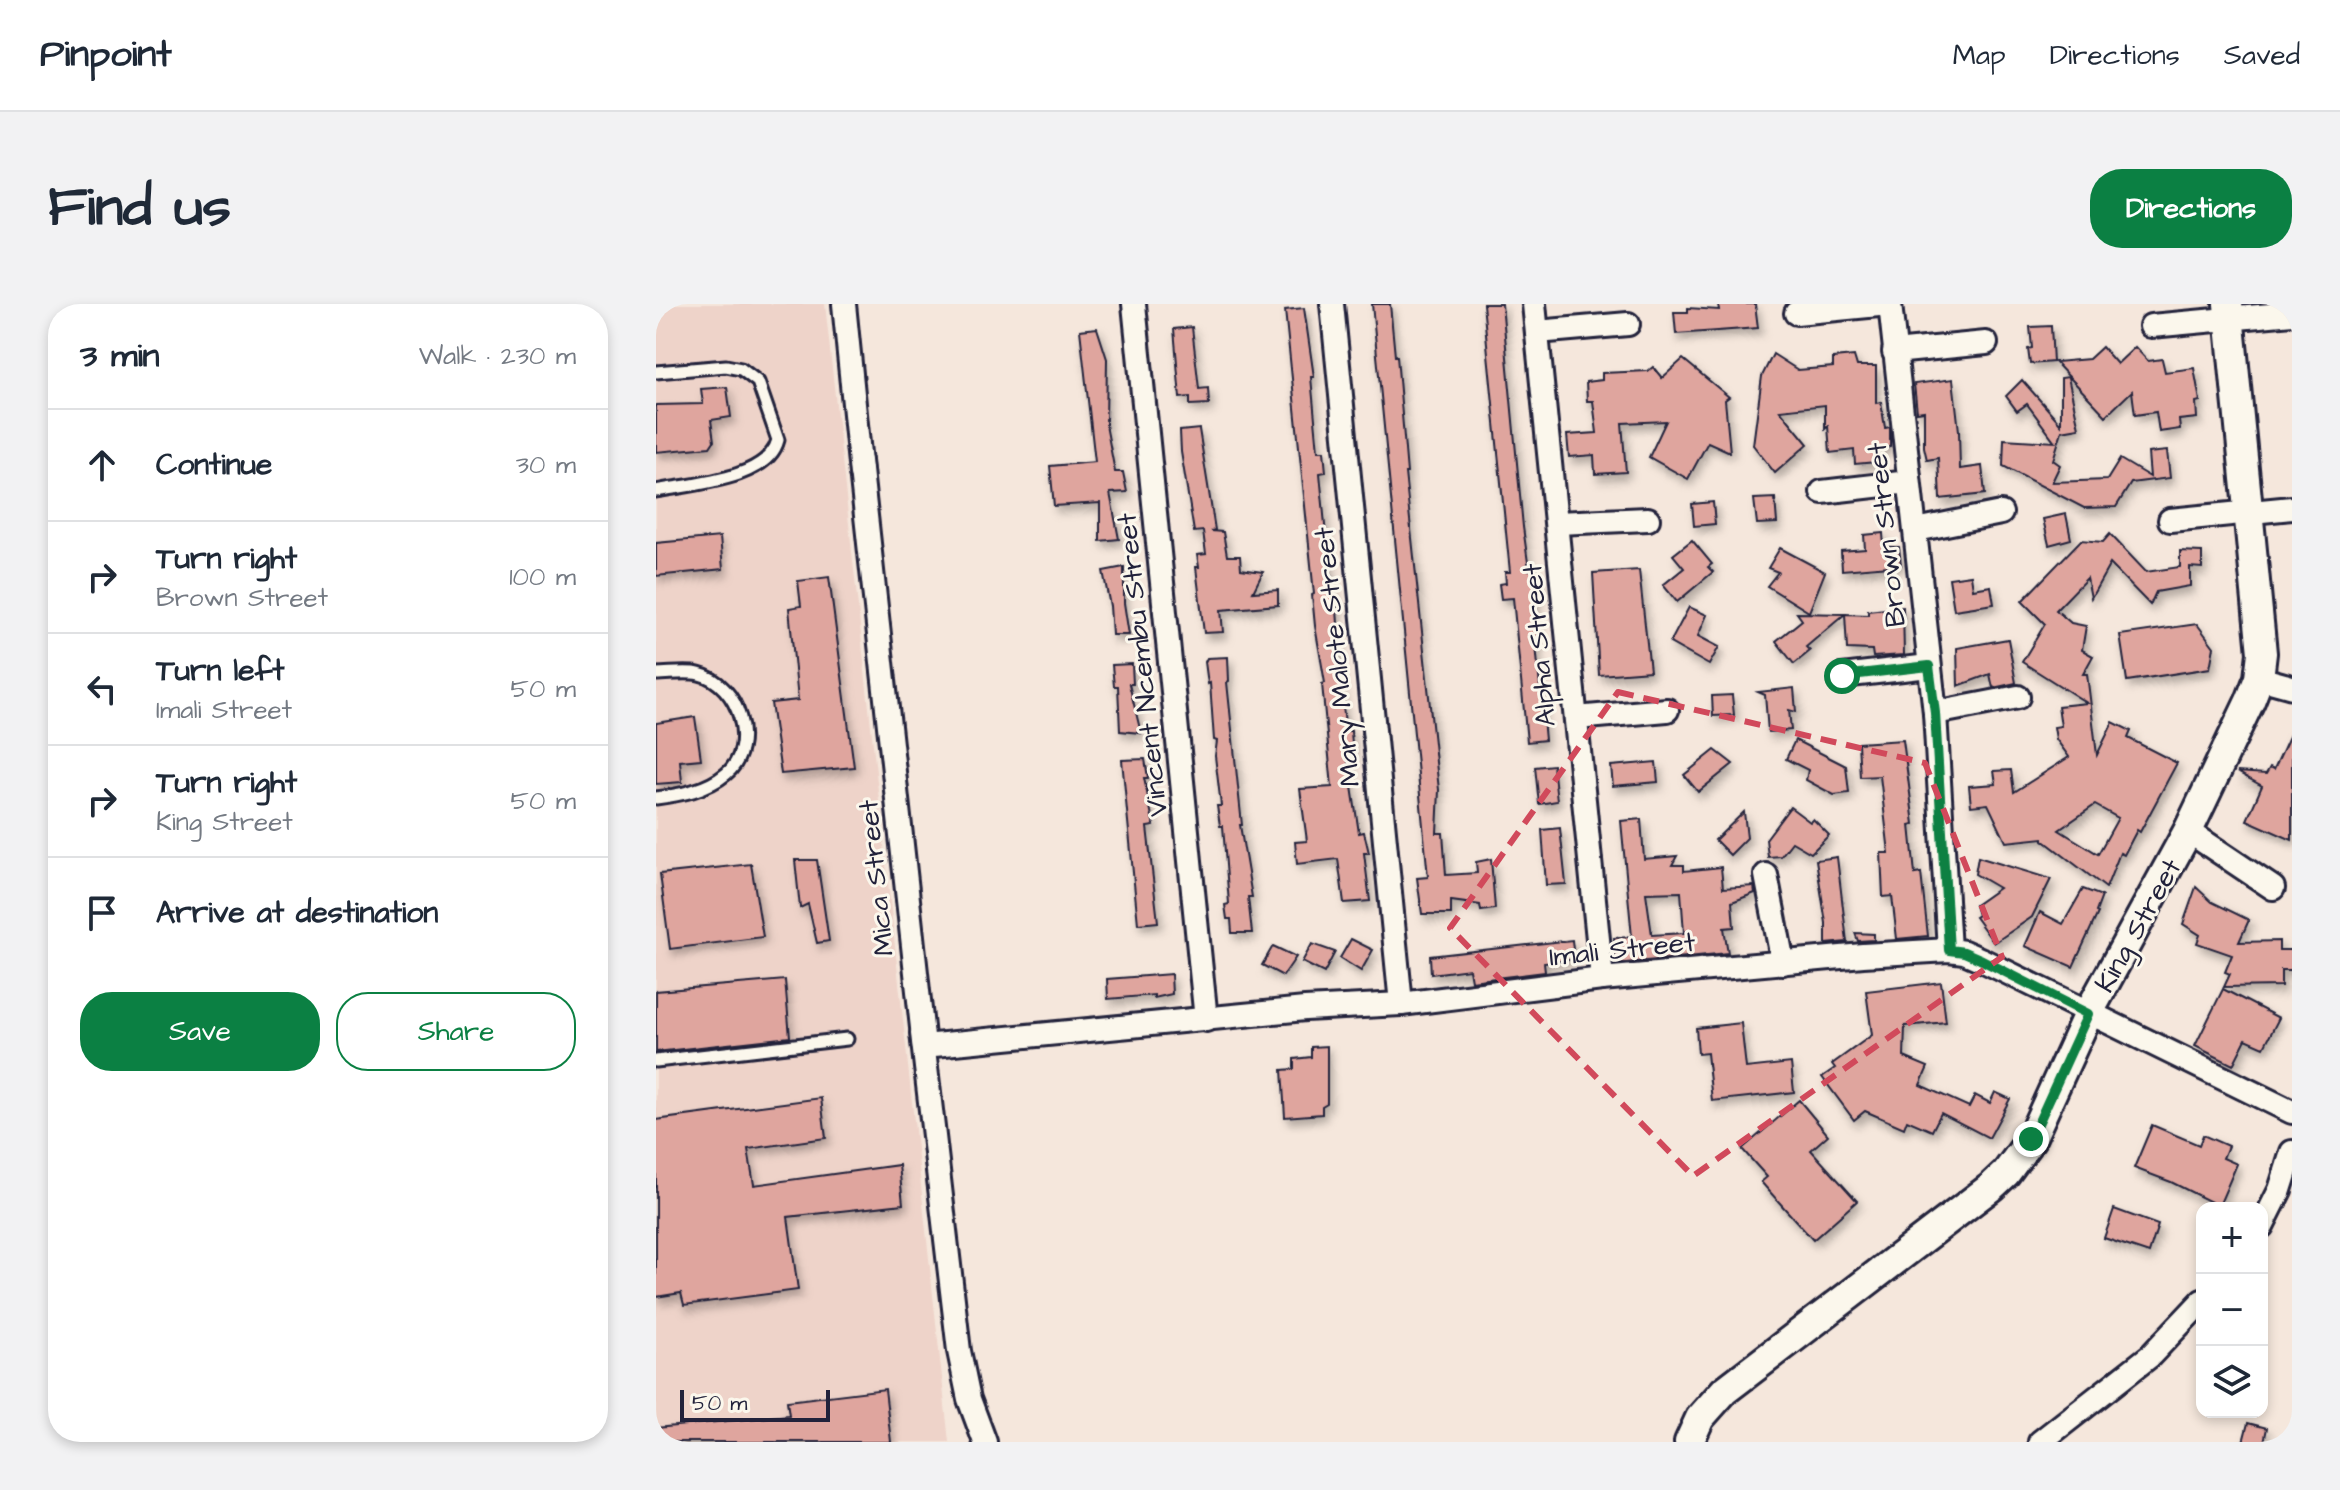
<!DOCTYPE html>
<meta charset="utf-8">
<style>
:root{--surface:#fff;--page:#f2f2f3;--text:#1f2937;--muted:#747a83;--line:#e0e1e3;--accent:#0b8043}
body{margin:0;font-family:"Architects Daughter",sans-serif;background:var(--page);color:var(--text)}
.controls{position:absolute;right:24px;bottom:24px;display:grid;overflow:hidden;border-radius:16px;box-shadow:0 4px 12px #0003}
.controls button{width:72px;height:72px;display:grid;place-items:center;padding:0;border:0;border-bottom:2px solid var(--line);background:var(--surface);color:var(--text);font:40px sans-serif}
.scale{position:absolute;left:24px;bottom:20px;width:150px;box-sizing:border-box;padding-left:8px;border:4px solid #22223b;border-top:0;font-size:22px;line-height:28px;white-space:nowrap;color:#22223b;-webkit-text-stroke:6px #fbf7ec;paint-order:stroke}
.stop{position:absolute;width:24px;height:24px;margin:-18px;border:6px solid #0b8043;border-radius:50%;background:#fff}
.stop.end{background:#0b8043;border-color:#fff;box-shadow:0 2px 8px #0008}
.list{margin:0;padding:0;list-style:none}
h2{display:flex;justify-content:space-between;align-items:center;height:104px;margin:0;padding:0 32px;font-size:34px}
h2 small{font-size:26px;font-weight:400;color:var(--muted)}
.list li{display:grid;grid-template-columns:52px 1fr auto;gap:24px;align-items:center;box-sizing:border-box;height:112px;padding:0 32px;border-top:2px solid var(--line)}
.list b{display:block;font-size:30px;white-space:nowrap}
.list p{margin:0;font-size:26px;white-space:nowrap;color:var(--muted)}
.list em{font-size:26px;font-style:normal;color:var(--muted)}
.actions{display:flex;gap:16px;padding:24px 32px}
.actions a{flex:1;padding:18px 0;border:2px solid var(--accent);border-radius:32px;text-align:center;font-size:28px;color:var(--accent)}
.actions .main{background:var(--accent);color:#fff}
.icon{flex:none;width:44px;height:44px;fill:none;stroke:currentColor;stroke-width:2;stroke-linecap:round;stroke-linejoin:round}
.map{position:relative;flex:none;width:1636px;height:1138px;overflow:hidden;border-radius:32px}
header{display:flex;align-items:center;gap:48px;box-sizing:border-box;height:112px;padding:0 40px;background:var(--surface);border-bottom:2px solid var(--line)}
header strong{font-size:38px}
nav{display:flex;gap:44px;margin-inline-start:auto;font-size:28px}
.intro{display:flex;align-items:center;justify-content:space-between;box-sizing:border-box;height:192px;padding:0 48px}
h1{margin:0;font-size:56px}
.button{padding:20px 36px;border-radius:32px;background:var(--accent);color:#fff;font-size:28px;font-weight:700}
main{display:flex;gap:48px;padding:0 48px}
aside{flex:1;background:var(--surface);border-radius:32px;box-shadow:0 4px 12px #0003}
.map>svg:first-child{display:block}
.built{fill:#eed3c9}
.building{fill:#dfa59e;stroke:#22223b;stroke-width:2;fill-rule:evenodd;filter:url(#shadow)}
.lines{fill:none;stroke-linecap:round;stroke-linejoin:round}
.service-casing{stroke:#22223b;stroke-width:17}
.minor-casing{stroke:#22223b;stroke-width:28}
.tertiary-casing{stroke:#22223b;stroke-width:34}
.service{stroke:#fbf7ec;stroke-width:11}
.minor{stroke:#fbf7ec;stroke-width:22}
.tertiary{stroke:#fbf7ec;stroke-width:28}
.route{stroke:#0b8043;stroke-width:10}
.marked{fill:none;stroke:#d1495b;stroke-width:6;stroke-dasharray:16 10;stroke-linejoin:round}
.labels{text-anchor:middle;stroke-width:6;stroke-linejoin:round;paint-order:stroke}
.street-label{font-size:28px;fill:#22223b;stroke:#fbf7ec}
</style>
<header>
<strong>Pinpoint</strong>
<nav><a>Map</a><a>Directions</a><a>Saved</a></nav>
</header>
<div class="intro"><h1>Find us</h1><a class="button">Directions</a></div>
<main>
<aside>
<h2>3 min<small>Walk · 230 m</small></h2>
<ul class="list">
<li><svg class="icon" aria-label="ahead" viewBox="0 0 24 24"><path d="M12 20V5M6 11l6-6 6 6"/></svg><div><b>Continue</b></div><em>30 m</em></li>
<li><svg class="icon" aria-label="right" viewBox="0 0 24 24"><path d="M7 20v-9h11M14 6l5 5-5 5"/></svg><div><b>Turn right</b><p>Brown Street</p></div><em>100 m</em></li>
<li><svg class="icon" aria-label="left" viewBox="0 0 24 24"><path d="M17 20v-9H6M10 6l-5 5 5 5"/></svg><div><b>Turn left</b><p>Imali Street</p></div><em>50 m</em></li>
<li><svg class="icon" aria-label="right" viewBox="0 0 24 24"><path d="M7 20v-9h11M14 6l5 5-5 5"/></svg><div><b>Turn right</b><p>King Street</p></div><em>50 m</em></li>
<li><svg class="icon" aria-label="arrive" viewBox="0 0 24 24"><path d="M6 21V4h12l-3 4 3 4H6"/></svg><div><b>Arrive at destination</b></div></li>
</ul>
<div class="actions"><a class="main">Save</a><a>Share</a></div>
</aside>
<div class="map">
<svg width="1636" height="1138" viewBox="0 0 1636 1138">
<defs>
<filter id="shadow"><feDropShadow dx="3.5" dy="6" stdDeviation="4" flood-color="#0004"/></filter>
</defs>
<rect width="100%" height="100%" fill="#f5e7dc"/>
<filter id="ink" filterUnits="userSpaceOnUse"><feTurbulence type="fractalNoise" baseFrequency=".0125" numOctaves="2"/><feDisplacementMap in="SourceGraphic" scale="16" xChannelSelector="R" yChannelSelector="G"/><feConvolveMatrix kernelMatrix="1 2 1 2 8 2 1 2 1" color-interpolation-filters="sRGB"/></filter>
<g filter="url(#ink)">
<polygon class="built" points="0,0 169,0 293,1138 0,1138"/>
<g class="building">
<polygon points="716,0 734,0 739,52 741,52 751,169 749,169 783,486 781,529 787,529 790,571 821,569 820,558 835,555 839,605 825,607 824,601 795,597 795,610 766,610 761,574 772,573"/>
<polygon points="827,0 846,0 867,223 873,266 881,265 884,291 879,292 883,340 880,341 889,436 871,438 857,294 845,295 843,280 850,279 849,268 854,268"/>
<polygon points="1062,0 1099,0 1102,24 1020,30 1018,8 1032,8 1032,4 1063,6"/>
<polygon points="648,4 658,73 655,73 662,147 668,147 670,168 664,169 671,242 678,292 680,291 683,334 682,378 684,378 690,427 695,427 697,455 692,456 703,529 708,528 713,549 708,549 714,597 688,599 682,555 641,560 639,538 651,537 644,485 676,483 666,380 669,379 659,322 656,291 658,290 629,6"/>
<polygon points="1395,22 1397,58 1374,60 1372,45 1376,44 1374,23"/>
<polygon points="536,23 543,85 552,84 553,100 534,101 534,93 524,94 518,25"/>
<polygon points="441,24 451,55 450,121 459,168 467,168 471,188 454,189 463,235 444,237 444,199 398,202 394,162 439,158 424,26"/>
<polygon points="1446,43 1461,60 1479,43 1492,57 1506,55 1509,68 1538,64 1544,97 1540,98 1541,114 1523,116 1524,125 1503,128 1500,108 1479,111 1476,87 1450,112 1399,58 1433,55"/>
<polygon points="1117,50 1142,66 1177,63 1177,54 1198,52 1201,62 1220,62 1220,99 1225,98 1229,124 1234,123 1234,143 1219,146 1220,158 1199,160 1198,146 1174,149 1172,122 1169,125 1169,101 1124,106 1152,140 1119,169 1097,141 1106,72"/>
<polygon points="1027,55 1073,93 1069,96 1074,148 1052,138 1032,175 993,153 1010,117 966,119 970,168 939,170 938,151 913,153 911,131 941,129 937,97 931,97 930,78 946,76 946,69 992,67 997,63 1006,74"/>
<polygon points="1412,73 1423,124 1406,127 1397,156 1404,161 1396,178 1451,176 1464,155 1494,173 1492,149 1511,147 1514,174 1475,179 1460,203 1428,204 1347,162 1348,135 1399,138 1371,100 1361,107 1350,92 1366,76 1405,120 1405,74"/>
<polygon points="1297,75 1303,127 1304,165 1326,162 1329,190 1284,195 1282,154 1271,156 1268,143 1268,107 1261,108 1258,80"/>
<polygon points="71,83 75,113 55,116 58,137 54,143 0,148 0,101 47,100 45,85"/>
<polygon points="543,125 559,226 555,227 567,228 571,252 584,252 585,265 607,268 597,288 622,286 622,301 565,306 567,328 548,329 540,263 543,263 541,251 550,250 547,227 538,228 525,148 524,127"/>
<polygon points="1119,194 1121,219 1101,220 1098,195"/>
<polygon points="1057,198 1059,220 1038,222 1036,200"/>
<polygon points="1410,210 1415,235 1393,241 1387,215"/>
<polygon points="1227,229 1228,243 1243,243 1245,261 1186,266 1185,247 1209,245 1208,231"/>
<path d="M1454 230 1490 268 1524 263V247L1546 248V264L1534 263V282L1500 288 1494 301 1454 260 1435 294 1431 274 1400 306 1415 319 1430 322 1426 346 1437 352 1427 370H1431L1441 451 1457 418 1475 427 1472 434 1521 459 1484 528 1481 526 1468 551 1464 549 1450 584 1387 536V534L1350 538 1332 500 1315 502 1313 482 1340 480 1338 467 1355 466 1358 488 1413 453 1400 435 1398 423 1405 422 1402 402 1431 399 1366 358 1389 320 1366 297 1425 236 1447 238ZM1439 501 1462 514 1442 550 1403 526Z"/>
<polygon points="64,233 67,265 0,272 0,239"/>
<polygon points="1036,236 1056,260 1052,263 1057,268 1021,298 1007,281 1028,264 1017,251"/>
<polygon points="1124,244 1169,268 1153,308 1111,282 1122,268 1112,264"/>
<polygon points="468,263 468,299 473,331 456,331 454,302 447,267"/>
<polygon points="983,266 994,367 943,371 937,269"/>
<polygon points="1315,271 1317,285 1335,282 1338,300 1298,306 1293,274"/>
<polygon points="173,273 198,463 125,470 115,399 142,396 133,304 145,302 142,277"/>
<polygon points="1033,303 1051,311 1042,332 1063,343 1053,361 1014,339"/>
<polygon points="1247,303 1248,351 1217,353 1216,346 1191,345 1189,310 1212,311 1212,307"/>
<polygon points="1141,309 1189,310 1150,343 1154,347 1138,360 1120,337 1146,316"/>
<polygon points="1541,320 1558,343 1554,364 1471,377 1464,331"/>
<polygon points="1352,335 1360,379 1337,384 1334,370 1302,382 1301,344"/>
<polygon points="572,353 573,377 571,378 586,521 584,521 596,593 592,593 596,629 576,629 575,615 571,615 569,601 573,600 567,522 564,522 561,502 565,502 559,452 561,437 558,436 554,379 552,380 549,358 551,354"/>
<polygon points="476,360 477,380 473,380 485,429 464,427 462,382 458,382 456,361"/>
<polygon points="1138,384 1140,408 1133,406 1135,426 1112,428 1109,391 1102,388"/>
<polygon points="1076,391 1078,411 1057,412 1056,392"/>
<polygon points="39,413 45,455 24,457 26,478 0,480 0,419"/>
<polygon points="1636,426 1636,536 1591,516 1606,482 1581,468 1610,470 1614,463 1618,465"/>
<polygon points="1139,436 1190,462 1193,489 1178,491 1150,476 1152,466 1130,455"/>
<polygon points="1247,436 1258,520 1254,521 1259,570 1265,569 1272,632 1241,635 1236,592 1227,593 1225,549 1233,549 1224,472 1204,473 1202,439"/>
<polygon points="1059,446 1077,460 1042,488 1028,471"/>
<polygon points="489,455 492,474 488,474 498,522 491,523 502,618 482,620 466,456"/>
<polygon points="1000,458 1002,478 957,482 955,462"/>
<polygon points="897,461 901,497 883,500 879,463"/>
<polygon points="1134,503 1154,518 1157,515 1173,531 1155,549 1136,538 1125,552 1112,553 1110,535"/>
<polygon points="1088,508 1091,534 1074,551 1059,536"/>
<path d="M985 515 988 555 1021 552 1016 561H1028V567L1065 563 1067 584 1098 582 1099 589 1076 598 1078 623 1068 624 1072 649 960 660 958 634 976 633 965 517ZM1025 588 1028 629 996 631 990 589Z"/>
<polygon points="904,524 910,580 890,581 886,526"/>
<polygon points="1181,553 1191,638 1170,640 1170,619 1160,556"/>
<polygon points="1322,553 1395,575 1376,613 1338,639 1319,613 1322,611 1319,601 1343,584 1319,570"/>
<polygon points="139,556 161,556 173,637 161,639 152,600 144,604"/>
<polygon points="95,560 107,633 14,645 4,570"/>
<polygon points="1540,583 1556,598 1593,616 1583,638 1623,637 1623,646 1636,646 1636,666 1625,666 1625,682 1568,683 1574,670 1569,668 1576,651 1541,639 1544,631 1527,620"/>
<polygon points="1427,585 1446,592 1440,608 1442,609 1417,663 1369,642 1384,608 1407,620"/>
<polygon points="1199,629 1218,630 1218,636 1202,637"/>
<polygon points="695,635 717,646 705,667 684,654"/>
<polygon points="916,636 918,655 888,659 889,668 815,677 813,665 775,670 774,652"/>
<polygon points="656,640 679,648 668,669 646,658"/>
<polygon points="617,642 640,653 627,672 606,661"/>
<polygon points="515,670 516,690 498,694 498,691 452,695 451,675"/>
<polygon points="129,676 134,733 0,748 0,687"/>
<polygon points="1285,678 1290,718 1249,722 1248,753 1272,763 1264,781 1313,803 1319,791 1334,799 1339,788 1354,795 1333,834 1285,809 1276,827 1251,816 1248,824 1209,807 1198,816 1166,773 1179,764 1176,760 1216,731 1210,687"/>
<polygon points="1567,685 1623,714 1608,743 1590,735 1577,761 1539,742"/>
<polygon points="1085,719 1090,764 1135,759 1138,788 1056,797 1051,749 1042,750 1040,724"/>
<polygon points="671,742 671,799 666,802 666,810 629,813 626,766 638,765 638,755 655,753 655,743"/>
<polygon points="165,794 170,834 92,845 98,881 243,861 247,900 132,913 142,986 28,1001 25,989 0,993 0,816"/>
<polygon points="1143,796 1172,831 1155,846 1201,897 1157,936 1105,878 1111,873 1086,845"/>
<polygon points="1496,821 1543,841 1547,831 1572,842 1567,854 1581,860 1563,902 1515,878 1478,864"/>
<polygon points="1458,905 1502,921 1493,949 1448,934"/>
<polygon points="229,1085 235,1138 0,1138 0,1124 133,1111 131,1097"/>
<polygon points="1592,1119 1611,1124 1608,1138 1587,1138"/>
</g>
<g class="lines">
<defs>
<g id="service">
<path d="M0 68 70 62 85 65 102 78 122 136C112 176 35 180 0 187"/>
<path d="M0 370C14 370 30 367 43 370 83 379 103 443 70 470 51 486 24 491 0 494"/>
<polyline points="0,757 191,735"/>
</g>
<g id="minor">
<polyline points="188,0 205,170"/>
<polyline points="478,0 550,716"/>
<polyline points="676,0 745,700"/>
<polyline points="878,0 946,675"/>
<polyline points="1234,0 1279,409 1293,646"/>
<polyline points="1140,9 1233,0"/>
<polyline points="1495,22 1636,9"/>
<polyline points="881,28 972,20"/>
<polyline points="1238,48 1330,39"/>
<polyline points="204,157 268,742 649,705 745,700 946,675 1207,651 1293,646 1308,648 1324,655 1636,808"/>
<polyline points="1166,188 1253,178"/>
<polyline points="1514,216 1636,204"/>
<polyline points="901,219 992,215"/>
<polyline points="1260,226 1345,209"/>
<polyline points="1186,372 1273,362"/>
<polyline points="1603,374 1636,383"/>
<polyline points="1279,409 1362,393"/>
<polyline points="920,414 1011,406"/>
<polyline points="1532,527 1617,584"/>
<polyline points="1110,571 1127,659"/>
<polyline points="266,729 303,1047 313,1095 329,1138"/>
<polyline points="1606,922 1624,886 1636,848"/>
<polyline points="1384,1138 1494,1052 1546,997"/>
</g>
<polyline id="tertiary" points="1033,1138 1044,1114 1068,1087 1335,883 1350,869 1375,835 1432,710 1532,527 1594,397 1603,374 1606,349 1572,0"/>
</defs>
<use href="#service" class="service-casing"/>
<use href="#minor" class="minor-casing"/>
<use href="#tertiary" class="tertiary-casing"/>
<use href="#service" class="service"/>
<use href="#minor" class="minor"/>
<use href="#tertiary" class="tertiary"/>
</g>
</g>
<g class="lines" filter="url(#ink)">
<polyline class="route" points="1186,372 1273,362 1279,409 1293,646 1308,648 1324,655 1432,710 1375,835"/>
</g>
<path class="marked" d="M962 388 1269 459 1346 653 1037 872 794 624Z"/>
<g class="labels">
<g class="street-label">
<text transform="translate(1229 231) rotate(-96)" y="10">Brown Street</text>
<text transform="translate(882 341) rotate(-95)" y="10">Alpha Street</text>
<text transform="translate(680 353) rotate(-96)" y="10">Mary Malote Street</text>
<text transform="translate(485 361) rotate(-96)" y="10">Vincent Ncembu Street</text>
<text transform="translate(219 574) rotate(-96)" y="10">Mica Street</text>
<text transform="translate(1481 621) rotate(-61)" y="10">King Street</text>
<text transform="translate(966 644) rotate(-6)" y="10">Imali Street</text>
</g>
</g>
</svg>
<div class="controls">
<button>+</button>
<button>−</button>
<button><svg class="icon" aria-label="layers" viewBox="0 0 24 24"><path d="M12 4l9 5-9 5-9-5zM3 14l9 5 9-5"/></svg></button>
</div>
<div class="scale">50 m</div>
<div class="stop" style="left:1186px;top:372px"></div>
<div class="stop end" style="left:1375px;top:835px"></div>
</div>
</main>
